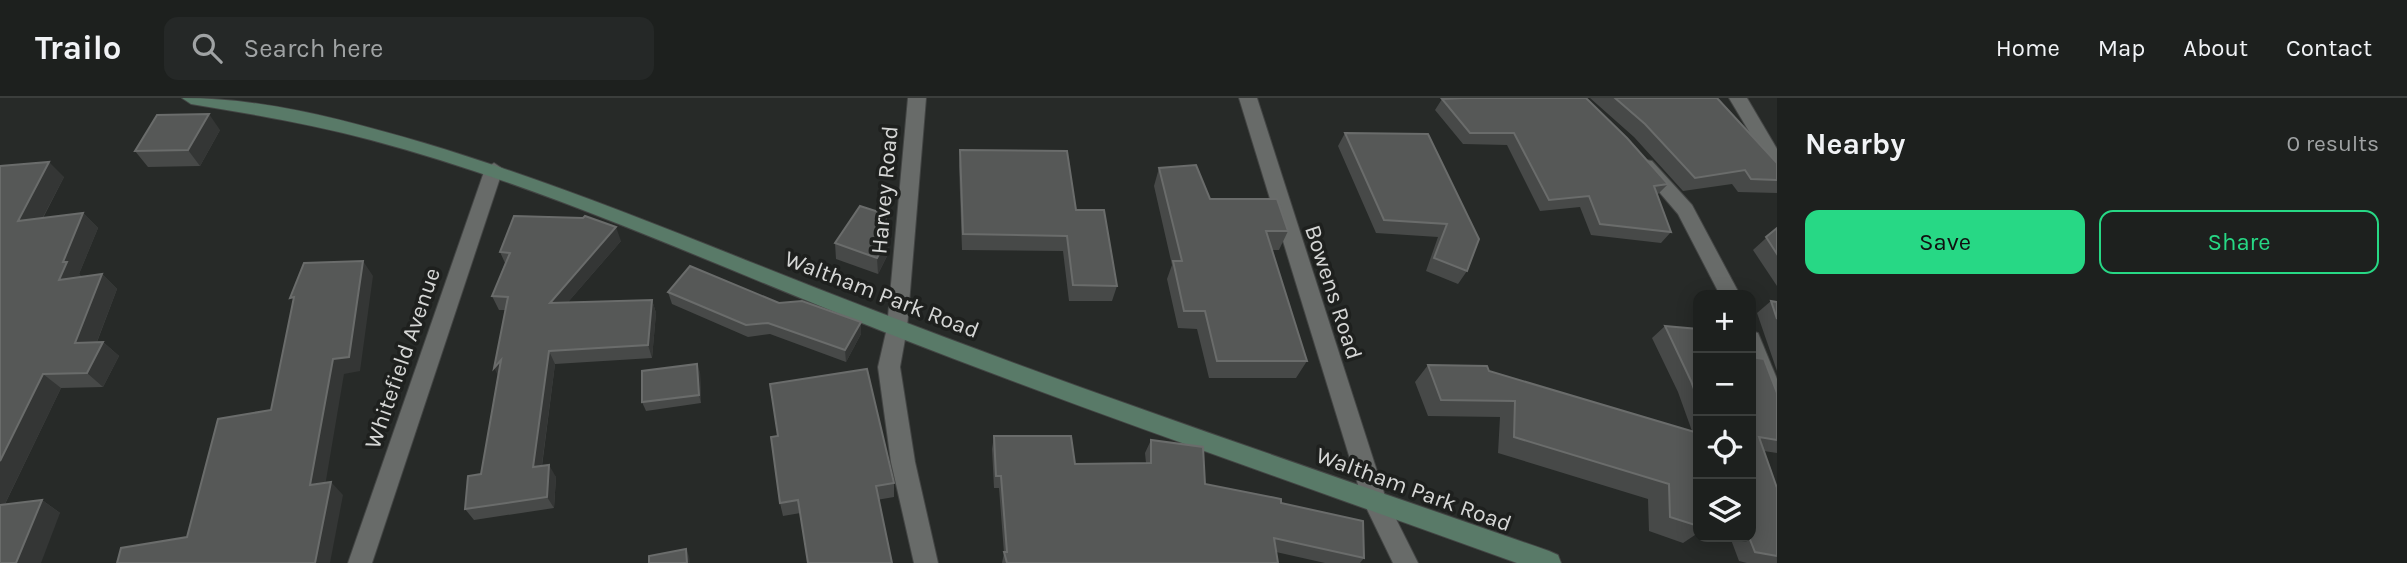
<!DOCTYPE html>
<meta charset="utf-8">
<style>
:root{--surface:#1d201e;--page:#252827;--text:#f1f3f6;--muted:#a0a3a4;--line:#3b3e3c;--accent:#27d885}
body{margin:0;font-family:Karla,sans-serif;background:var(--page);color:var(--text)}
.controls{position:absolute;right:21px;bottom:21px;display:grid;overflow:hidden;border-radius:14px;box-shadow:0 4px 18px #0003}
.controls button{width:63px;height:63px;display:grid;place-items:center;padding:0;border:0;border-bottom:2px solid var(--line);background:var(--surface);color:var(--text);font:35px sans-serif}
.list{margin:0;padding:0;list-style:none}
h2{display:flex;justify-content:space-between;align-items:center;height:91px;margin:0;padding:0 28px;font-size:30px}
h2 small{font-size:23px;font-weight:400;color:var(--muted)}
.actions{display:flex;gap:14px;padding:21px 28px}
.actions a{flex:1;padding:16px 0;border:2px solid var(--accent);border-radius:14px;text-align:center;font-size:24px;color:var(--accent)}
.actions .main{background:var(--accent);color:#111}
.icon{flex:none;width:38px;height:38px;fill:none;stroke:currentColor;stroke-width:2;stroke-linecap:round;stroke-linejoin:round}
.map{position:relative;flex:none;width:1777px;height:465px;overflow:hidden}
header{display:flex;align-items:center;gap:42px;box-sizing:border-box;height:98px;padding:0 35px;background:var(--surface);border-bottom:2px solid var(--line)}
header strong{font-size:33px}
nav{display:flex;gap:38px;margin-inline-start:auto;font-size:24px}
.search{width:490px;height:63px;background:var(--page);display:flex;align-items:center;gap:18px;box-sizing:border-box;padding:0 24px;border-radius:14px;color:var(--muted);font-size:26px}
main{display:flex}
aside{flex:1;background:var(--surface)}
.map>svg:first-child{display:block}
.lines{fill:none;stroke-linecap:round;stroke-linejoin:round}
.minor-casing{stroke:#434544;stroke-width:2}
.secondary-casing{stroke:#434544;stroke-width:2}
.minor{fill:#686b69;fill-rule:evenodd}
.secondary{fill:#597a68;fill-rule:evenodd}
.wall{fill:#474948}
.shaded-wall{fill:#343635}
.building{fill:#565857;stroke:#6a6c6b;stroke-width:2}
.labels{text-anchor:middle;stroke-width:7;stroke-linejoin:round;paint-order:stroke}
.street-label{font-size:23px;fill:#d6d7d6;stroke:#1e201e}
</style>
<header>
<strong>Trailo</strong>
<div class="search"><svg class="icon" aria-label="search" viewBox="0 0 24 24"><circle cx="10" cy="10" r="6"/><path d="M15 15l6 6"/></svg>Search here</div>
<nav><a>Home</a><a>Map</a><a>About</a><a>Contact</a></nav>
</header>
<main>
<div class="map">
<svg width="1777" height="465" viewBox="0 0 1777 465">
<rect width="100%" height="100%" fill="#272a28"/>
<g class="lines">
<defs>
<g id="minor">
<polygon points="908,0 926,0 907,230 900,269 915,364 938,465 914,465 891,364 878,269 887,230"/>
<polygon points="1239,0 1257,0 1386,401 1418,465 1393,465 1363,403"/>
<polygon points="1729,0 1747,0 1777,51 1777,72 1771,70"/>
<polygon points="1646,62 1652,63 1692,107 1740,197 1720,197 1678,116 1637,68"/>
<polygon points="494,65 503,71 372,465 348,465 485,71"/>
<polygon points="1751,233 1758,235 1777,281 1777,319 1769,317 1751,269"/>
</g>
<path id="secondary" d="M182 0C265 0 345 22 424 45 577 91 724 155 873 212 1096 298 1323 374 1549 453L1558 457 1561 465H1517C1307 389 1095 316 887 235 716 168 548 89 371 42 312 26 252 16 191 6Z"/>
</defs>
<use href="#minor" class="minor-casing"/>
<use href="#secondary" class="secondary-casing"/>
<use href="#minor" class="minor"/>
<use href="#secondary" class="secondary"/>
</g>
<g class="wall">
<polygon points="1590,0 1717,0 1777,65 1777,95 1738,94 1732,86 1683,93 1634,39"/>
<polygon points="1442,1 1668,86 1657,97 1671,134 1661,145 1591,137 1580,109 1540,113 1507,47 1463,46 1435,12"/>
<polygon points="220,32 200,68 148,69 135,53"/>
<polygon points="1345,35 1428,36 1467,173 1458,186 1426,173 1438,139 1376,135 1338,48"/>
<polygon points="960,52 1076,112 1117,188 1112,203 1069,203 1063,153 962,152 959,68"/>
<polygon points="0,68 64,79 43,120 83,115 98,130 79,176 82,179 102,176 117,191 97,244 103,244 119,258 103,289 61,290 5,406 42,402 60,415 0,465"/>
<polygon points="1159,70 1210,101 1288,133 1279,152 1272,152 1307,263 1296,280 1209,280 1197,231 1178,230 1167,181 1172,167 1154,88"/>
<polygon points="1777,130 1777,188 1753,152"/>
<polygon points="621,143 568,204 652,202 656,215 652,260 555,266 542,368 556,379 554,410 474,422 465,411 481,376 498,277 506,212 499,212 492,198 505,165 500,154"/>
<polygon points="835,145 889,154 878,176 836,161"/>
<polygon points="668,194 779,205 861,224 861,236 846,264 770,236 748,239 672,206"/>
<polygon points="1771,203 1777,204 1777,273 1757,215"/>
<polygon points="1665,228 1698,231 1698,435 1683,445 1649,433 1648,401 1498,355 1500,319 1428,318 1415,284 1428,267 1489,273 1692,333 1678,294 1652,240"/>
<polygon points="1751,259 1777,295 1777,355 1764,353 1777,390 1777,465 1747,465 1739,463 1730,439 1751,439"/>
<polygon points="700,274 701,305 646,313 642,304"/>
<polygon points="994,338 1075,366 1146,365 1145,355 1151,342 1205,386 1281,405 1364,460 1360,465 1325,465 1276,454 1278,465 1002,465 1004,455 999,390 994,390 992,351"/>
<polygon points="894,385 894,399 783,418 780,405"/>
</g>
<g class="shaded-wall">
<polygon points="209,16 220,32 200,68 188,52"/>
<polygon points="49,64 64,79 33,138 18,123"/>
<polygon points="83,115 98,130 79,176 82,179 59,182 63,164"/>
<polygon points="616,129 621,143 556,218 550,205"/>
<polygon points="889,138 889,154 878,176 877,160"/>
<polygon points="363,163 373,178 360,273 344,276 323,400 310,387 333,261"/>
<polygon points="102,176 117,191 91,259 75,245"/>
<polygon points="652,202 656,215 652,260 648,247"/>
<polygon points="861,224 861,236 846,264 845,252"/>
<polygon points="103,244 119,258 103,289 87,275"/>
<polygon points="549,253 555,266 540,381 533,369"/>
<polygon points="501,262 501,283 494,270"/>
<polygon points="697,266 700,274 701,305 699,297"/>
<polygon points="43,276 61,290 0,416 0,363"/>
<polygon points="549,367 556,379 554,410 547,399"/>
<polygon points="331,384 343,397 330,465 315,465"/>
<polygon points="42,402 60,415 41,465 16,465"/>
<polygon points="686,451 689,458 690,465 687,465"/>
</g>
<g class="building">
<polygon points="1463,0 1586,0 1627,40 1668,86 1654,88 1671,134 1600,126 1589,98 1549,102 1514,35 1470,35 1442,1"/>
<polygon points="1615,0 1717,0 1777,65 1777,82 1751,81 1745,72 1695,80 1645,26"/>
<polygon points="209,16 188,52 135,53 157,17"/>
<polygon points="1345,35 1428,36 1479,141 1467,173 1434,160 1447,126 1384,122"/>
<polygon points="960,52 1067,53 1076,112 1104,112 1117,188 1073,187 1067,138 963,136"/>
<polygon points="49,64 18,123 83,115 63,164 67,164 59,182 102,176 75,245 103,244 87,275 43,276 0,363 0,68"/>
<polygon points="1196,67 1210,101 1277,101 1288,133 1266,133 1307,263 1217,263 1205,213 1184,213 1173,163 1182,163 1159,70"/>
<polygon points="860,108 885,116 889,138 877,160 835,145"/>
<polygon points="514,118 583,120 585,118 616,129 550,205 652,202 648,247 549,253 533,369 549,367 547,399 465,411 468,378 481,376 501,262 494,270 508,199 492,198 510,155 500,154"/>
<polygon points="1777,130 1777,156 1766,139"/>
<polygon points="363,163 349,259 333,261 310,387 331,384 315,465 117,465 121,450 187,439 218,321 271,312 294,199 290,200 304,165"/>
<polygon points="690,168 779,205 802,203 861,224 845,252 768,225 746,227 668,194"/>
<polygon points="1771,203 1777,204 1777,221"/>
<polygon points="1665,228 1698,231 1698,302 1691,283"/>
<polygon points="1751,259 1764,261 1777,295 1777,342 1759,339 1777,390 1777,458 1755,454 1749,439 1751,439"/>
<polygon points="697,266 699,297 642,304 642,273"/>
<polygon points="1428,267 1487,268 1489,273 1698,335 1698,428 1670,419 1669,386 1514,339 1515,303 1441,302"/>
<polygon points="867,271 894,385 876,388 892,465 808,465 798,402 780,405 771,339 778,338 770,286"/>
<polygon points="994,338 1071,338 1075,366 1151,365 1151,342 1203,349 1205,386 1281,401 1281,405 1363,423 1364,460 1274,440 1278,465 1007,465 1004,454 1007,454 1001,378 996,378"/>
<polygon points="42,402 16,465 0,465 0,407"/>
<polygon points="686,451 687,465 649,465 649,458"/>
</g>
<g class="labels">
<g class="street-label">
<text transform="translate(884 92) rotate(-85)" y="8">Harvey Road</text>
<text transform="translate(1334 194) rotate(72)" y="8">Bowens Road</text>
<text transform="translate(882 196) rotate(21)" y="8">Waltham Park Road</text>
<text transform="translate(402 260) rotate(-71)" y="8">Whitefield Avenue</text>
<text transform="translate(1414 391) rotate(20)" y="8">Waltham Park Road</text>
</g>
</g>
</svg>
<div class="controls">
<button>+</button>
<button>−</button>
<button><svg class="icon" aria-label="locate" viewBox="0 0 24 24"><circle cx="12" cy="12" r="6"/><path d="M12 2v4M12 18v4M2 12h4M18 12h4"/></svg></button>
<button><svg class="icon" aria-label="layers" viewBox="0 0 24 24"><path d="M12 4l9 5-9 5-9-5zM3 14l9 5 9-5"/></svg></button>
</div>
</div>
<aside>
<h2>Nearby<small>0 results</small></h2>
<ul class="list">
</ul>
<div class="actions"><a class="main">Save</a><a>Share</a></div>
</aside>
</main>
